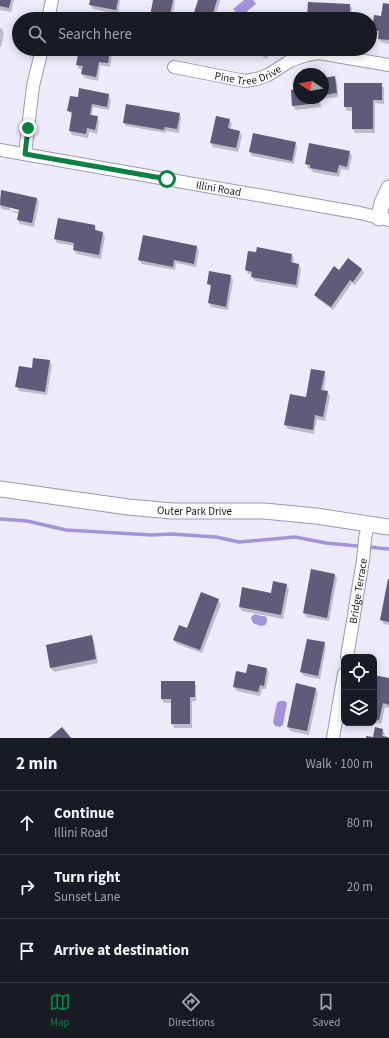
<!DOCTYPE html>
<meta charset="utf-8">
<style>
:root{--surface:#171b24;--page:#242831;--text:#f1f3f6;--muted:#9ea1a6;--line:#363941;--accent:#0b8043}
body{margin:0;font-family:"Source Sans 3",sans-serif;background:var(--page);color:var(--text)}
.controls{position:absolute;right:12px;bottom:12px;display:grid;overflow:hidden;border-radius:8px;box-shadow:0 2px 10px #0003}
.controls button{width:36px;height:36px;display:grid;place-items:center;padding:0;border:0;border-bottom:1px solid var(--line);background:var(--surface);color:var(--text);font:20px sans-serif}
.compass{position:absolute;left:293px;top:68px;width:36px;height:36px;border-radius:50%;background:var(--surface);box-shadow:0 2px 10px #0003;rotate:281deg}
.stop{position:absolute;width:12px;height:12px;margin:-9px;border:3px solid #0b8043;border-radius:50%;background:#fff}
.stop.end{background:#0b8043;border-color:#fff;box-shadow:0 1px 4px #0008}
.list{margin:0;padding:0;list-style:none}
h2{display:flex;justify-content:space-between;align-items:center;height:52px;margin:0;padding:0 16px;font-size:17px}
h2 small{font-size:13px;font-weight:400;color:var(--muted)}
.list li{display:grid;grid-template-columns:26px 1fr auto;gap:12px;align-items:center;box-sizing:border-box;height:64px;padding:0 16px;border-top:1px solid var(--line)}
.list b{display:block;font-size:15px;white-space:nowrap}
.list p{margin:0;font-size:13px;white-space:nowrap;color:var(--muted)}
.list em{font-size:13px;font-style:normal;color:var(--muted)}
.icon{flex:none;width:22px;height:22px;fill:none;stroke:currentColor;stroke-width:2;stroke-linecap:round;stroke-linejoin:round}
.map{position:relative;flex:none;width:389px;height:738px;overflow:hidden}
.search{position:absolute;background:var(--surface);box-shadow:0 2px 10px #0003;left:12px;right:12px;top:12px;height:44px;display:flex;align-items:center;gap:10px;box-sizing:border-box;padding:0 14px;border-radius:22px;color:var(--muted);font-size:15px}
.sheet{height:244px;background:var(--surface)}
nav{display:flex;justify-content:space-around;align-items:center;box-sizing:border-box;height:56px;border-top:1px solid var(--line);background:var(--surface);font-size:11px;color:var(--muted)}
nav a{display:grid;justify-items:center;gap:2px}
nav .on{color:var(--accent)}
.map>svg:first-child{display:block}
.water{fill:#a394d9}
.shadow{fill:#0003;fill-rule:evenodd}
.lines{fill:none;stroke-linecap:round;stroke-linejoin:round}
.stream{stroke:#a394d9;stroke-width:3.5}
.building{fill:#615b79}
.minor-casing{stroke:#9d97b9;stroke-width:14}
.tertiary-casing{stroke:#9d97b9;stroke-width:17}
.minor{stroke:#fff;stroke-width:12}
.tertiary{stroke:#fff;stroke-width:15}
.route{stroke:#0b8043;stroke-width:5}
.labels{text-anchor:middle;stroke-width:4;stroke-linejoin:round;paint-order:stroke}
.street-label{font-size:11px;fill:#191623;stroke:#fafafa}
</style>
<div class="map">
<svg width="389" height="738" viewBox="0 0 389 738">
<rect width="100%" height="100%" fill="#edeaf9"/>
<g class="water">
<polygon points="244,0 253,0 256,4 240,17 233,9"/>
<polygon points="255,614 261,616 265,616 267,618 267,622 265,625 261,626 253,623 251,618 252,616"/>
<polygon points="280,701 285,701 287,703 283,725 280,727 275,726 273,722 277,703"/>
</g>
<g class="shadow">
<polygon points="0,0 14,0 11,12 0,10"/>
<polygon points="91,0 120,0 118,14 93,9 91,5"/>
<polygon points="154,0 174,0 175,2 172,19 153,19 151,16"/>
<polygon points="199,0 220,0 220,1 214,19 193,19"/>
<polygon points="350,5 352,9 352,19 308,19"/>
<polygon points="389,5 389,44 381,42 379,38 380,35 375,34 373,30"/>
<polygon points="0,28 2,29 4,33 1,47 0,47"/>
<polygon points="80,49 98,49 110,51 112,55 110,67 100,65 98,81 85,78 82,74 83,70 79,69 77,65"/>
<polygon points="254,49 275,49 266,59"/>
<polygon points="335,78 337,82 338,97 320,99 321,107 296,110 293,106 299,90 299,98 323,98 323,79"/>
<polygon points="381,84 384,88 384,104 375,103 375,133 355,133 353,129 353,111 347,111 345,107"/>
<polygon points="108,95 111,99 109,110 93,107 92,116 97,117 99,121 97,134 89,132 88,138 72,135 70,131 73,115 71,114 68,110 79,98"/>
<polygon points="179,114 181,118 179,133 166,131 166,133 126,126 124,122"/>
<polygon points="229,120 232,124 230,130 239,131 242,136 238,152 213,147 211,143"/>
<polygon points="295,143 297,147 294,164 252,156 250,152"/>
<polygon points="349,152 352,156 349,170 341,169 339,177 313,172 311,169 308,168 306,164"/>
<path d="M2 191 37 198 39 202 34 227 20 224 18 220 19 214 13 212 12 211 2 209 0 206V199ZM10 207 24 211V213L10 210Z"/>
<polygon points="58,220 95,226 97,231 103,233 105,237 101,259 77,254 74,250 75,246 57,243 55,239"/>
<polygon points="197,247 199,251 196,267 176,263 175,270 142,264 139,260"/>
<polygon points="292,255 294,259 293,264 299,265 301,269 298,288 255,281 252,277 253,275 248,274 246,270"/>
<polygon points="362,269 364,273 355,285 352,283 333,310 318,299 315,295 340,271"/>
<polygon points="231,276 233,280 228,310 211,307 209,303 211,288 208,284"/>
<polygon points="49,361 52,365 47,395 19,391 17,387 32,369"/>
<polygon points="324,372 326,376 324,391 327,392 330,396 325,421 317,419 314,434 288,429 285,425 307,398"/>
<polygon points="334,574 337,578 329,621 306,617 304,613"/>
<polygon points="389,582 389,625 384,624 381,620"/>
<polygon points="286,585 289,589 283,619 242,611 240,607 272,594"/>
<polygon points="218,600 221,604 202,653 177,644 174,640 188,630"/>
<polygon points="91,637 94,641 98,663 54,672 51,668 47,645"/>
<polygon points="324,643 326,647 320,679 304,676 301,672"/>
<polygon points="267,669 269,673 266,689 262,689 260,696 237,691 234,687 247,674"/>
<polygon points="374,676 389,679 389,708 385,707 381,724 374,722"/>
<polygon points="162,682 194,682 196,686 196,701 192,701 192,728 174,728 172,724 172,703 164,703 162,699"/>
<polygon points="316,689 318,693 309,735 290,731 288,727"/>
<polygon points="382,729 385,734 384,738 387,738 374,738"/>
</g>
<g class="lines">
<polyline class="stream" points="0,519 27,521 66,530 152,535 172,534 216,537 239,542 295,537 326,543 389,549"/>
</g>
<g class="building">
<polygon points="0,0 11,0 9,8 0,6"/>
<polygon points="90,0 118,0 116,10 89,5"/>
<polygon points="153,0 173,0 169,19 150,16"/>
<polygon points="198,0 217,0 211,19 192,19"/>
<polygon points="308,2 350,4 350,19 307,19"/>
<polygon points="383,3 389,4 389,40 378,39 379,31 372,30 374,15 381,16"/>
<polygon points="79,49 104,49 110,50 108,63 99,62 96,77 81,74 83,66 76,65"/>
<polygon points="255,49 269,49 263,56"/>
<polygon points="335,76 337,93 323,95 323,78"/>
<polygon points="344,83 382,83 382,100 373,100 373,129 352,129 352,107 344,107"/>
<polygon points="79,88 109,94 107,107 92,104 90,115 98,116 95,130 87,128 86,134 69,131 72,112 67,111 70,96 78,97"/>
<polygon points="299,89 299,98 319,98 319,103 292,106 291,90"/>
<polygon points="126,104 180,113 177,129 165,127 164,130 123,123"/>
<polygon points="216,116 230,119 228,128 240,131 236,148 210,143"/>
<polygon points="253,133 296,142 292,161 249,152"/>
<polygon points="309,143 350,151 347,167 339,165 337,173 310,168 310,165 305,164"/>
<polygon points="1,190 37,198 32,223 17,220 19,210 0,205"/>
<polygon points="58,218 95,225 95,230 103,232 99,255 73,250 74,243 54,239"/>
<polygon points="143,235 197,246 194,264 174,260 173,267 138,260"/>
<polygon points="257,247 292,254 291,262 299,264 296,285 251,277 252,272 245,270 248,251 256,252"/>
<polygon points="348,258 362,269 353,282 350,280 331,307 314,295 334,266 339,270"/>
<polygon points="209,271 231,275 226,307 208,303 211,285 207,284"/>
<polygon points="33,358 50,360 45,392 15,387 19,366 32,368"/>
<polygon points="311,369 325,371 321,390 328,391 323,417 315,415 313,430 284,425 290,394 306,397"/>
<polygon points="311,569 335,574 327,618 303,613"/>
<polygon points="388,579 389,579 389,622 380,620"/>
<polygon points="273,581 287,584 281,615 239,607 242,587 271,593"/>
<polygon points="201,592 219,599 200,650 173,640 179,625 187,628"/>
<polygon points="92,635 96,659 50,668 46,645"/>
<polygon points="307,639 325,642 318,676 300,672"/>
<polygon points="248,664 267,668 264,686 260,685 258,692 233,687 236,671 246,673"/>
<polygon points="374,675 389,678 389,705 383,703 379,720 374,719"/>
<polygon points="161,681 195,681 195,697 190,697 190,724 171,724 171,699 161,699"/>
<polygon points="296,683 316,688 307,731 287,727"/>
<polygon points="62,727 71,738 49,738"/>
<polygon points="375,727 383,729 382,736 388,737 388,738 366,738 366,736 373,737"/>
</g>
<g class="lines">
<defs>
<g id="minor">
<polyline points="48,19 52,0"/>
<path id="s1" d="M174 67 245 81 257 79 268 75 290 61 307 55 319 53 389 65"/>
<path id="s2" d="M0 150 360 213 389 220"/>
<polyline points="25,154 33,86 42,49"/>
<path id="s3" d="M347 657 363 560 365 539 368 524"/>
<polyline points="333,738 344,674"/>
</g>
<g id="tertiary">
<polyline points="379,218 382,203 389,188"/>
<path id="s4" d="M0 489 128 507 172 511H264L316 516 389 527"/>
</g>
</defs>
<use href="#minor" class="minor-casing"/>
<use href="#tertiary" class="tertiary-casing"/>
<use href="#minor" class="minor"/>
<use href="#tertiary" class="tertiary"/>
</g>
<g class="lines">
<polyline class="route" points="28,128 25,154 167,179"/>
</g>
<g class="labels">
<g class="street-label">
<text dy="4" stroke="none"><textPath href="#s1" startOffset="76">Pine Tree Drive</textPath></text>
<text dy="4" stroke="none"><textPath href="#s2" startOffset="222">Illini Road</textPath></text>
<text dy="4" stroke="none"><textPath href="#s4" startOffset="196">Outer Park Drive</textPath></text>
<text dy="4" stroke="none"><textPath href="#s3" startOffset="67">Bridge Terrace</textPath></text>
</g>
</g>
</svg>
<div class="controls">
<button><svg class="icon" aria-label="locate" viewBox="0 0 24 24"><circle cx="12" cy="12" r="6"/><path d="M12 2v4M12 18v4M2 12h4M18 12h4"/></svg></button>
<button><svg class="icon" aria-label="layers" viewBox="0 0 24 24"><path d="M12 4l9 5-9 5-9-5zM3 14l9 5 9-5"/></svg></button>
</div>
<svg class="compass" viewBox="-18 -18 36 36"><path d="M0-13l5 13h-10z" fill="#e53935"/><path d="M0 13l5-13h-10z" fill="#9ea1a6"/></svg>
<div class="stop" style="left:167px;top:179px"></div>
<div class="stop end" style="left:28px;top:128px"></div>
<div class="search"><svg class="icon" aria-label="search" viewBox="0 0 24 24"><circle cx="10" cy="10" r="6"/><path d="M15 15l6 6"/></svg>Search here</div>
</div>
<section class="sheet">
<h2>2 min<small>Walk · 100 m</small></h2>
<ul class="list">
<li><svg class="icon" aria-label="ahead" viewBox="0 0 24 24"><path d="M12 20V5M6 11l6-6 6 6"/></svg><div><b>Continue</b><p>Illini Road</p></div><em>80 m</em></li>
<li><svg class="icon" aria-label="right" viewBox="0 0 24 24"><path d="M7 20v-9h11M14 6l5 5-5 5"/></svg><div><b>Turn right</b><p>Sunset Lane</p></div><em>20 m</em></li>
<li><svg class="icon" aria-label="arrive" viewBox="0 0 24 24"><path d="M6 21V4h12l-3 4 3 4H6"/></svg><div><b>Arrive at destination</b></div></li>
</ul>
</section>
<nav>
<a class="on"><svg class="icon" aria-label="map" viewBox="0 0 24 24"><path d="M3 6l6-2 6 2 6-2v14l-6 2-6-2-6 2zM9 4v14M15 6v14"/></svg>Map</a>
<a><svg class="icon" aria-label="directions" viewBox="0 0 24 24"><path d="M12 3l9 9-9 9-9-9zM9 14v-3h6M13 9l2 2-2 2"/></svg>Directions</a>
<a><svg class="icon" aria-label="saved" viewBox="0 0 24 24"><path d="M7 4h10v16l-5-4-5 4z"/></svg>Saved</a>
</nav>
